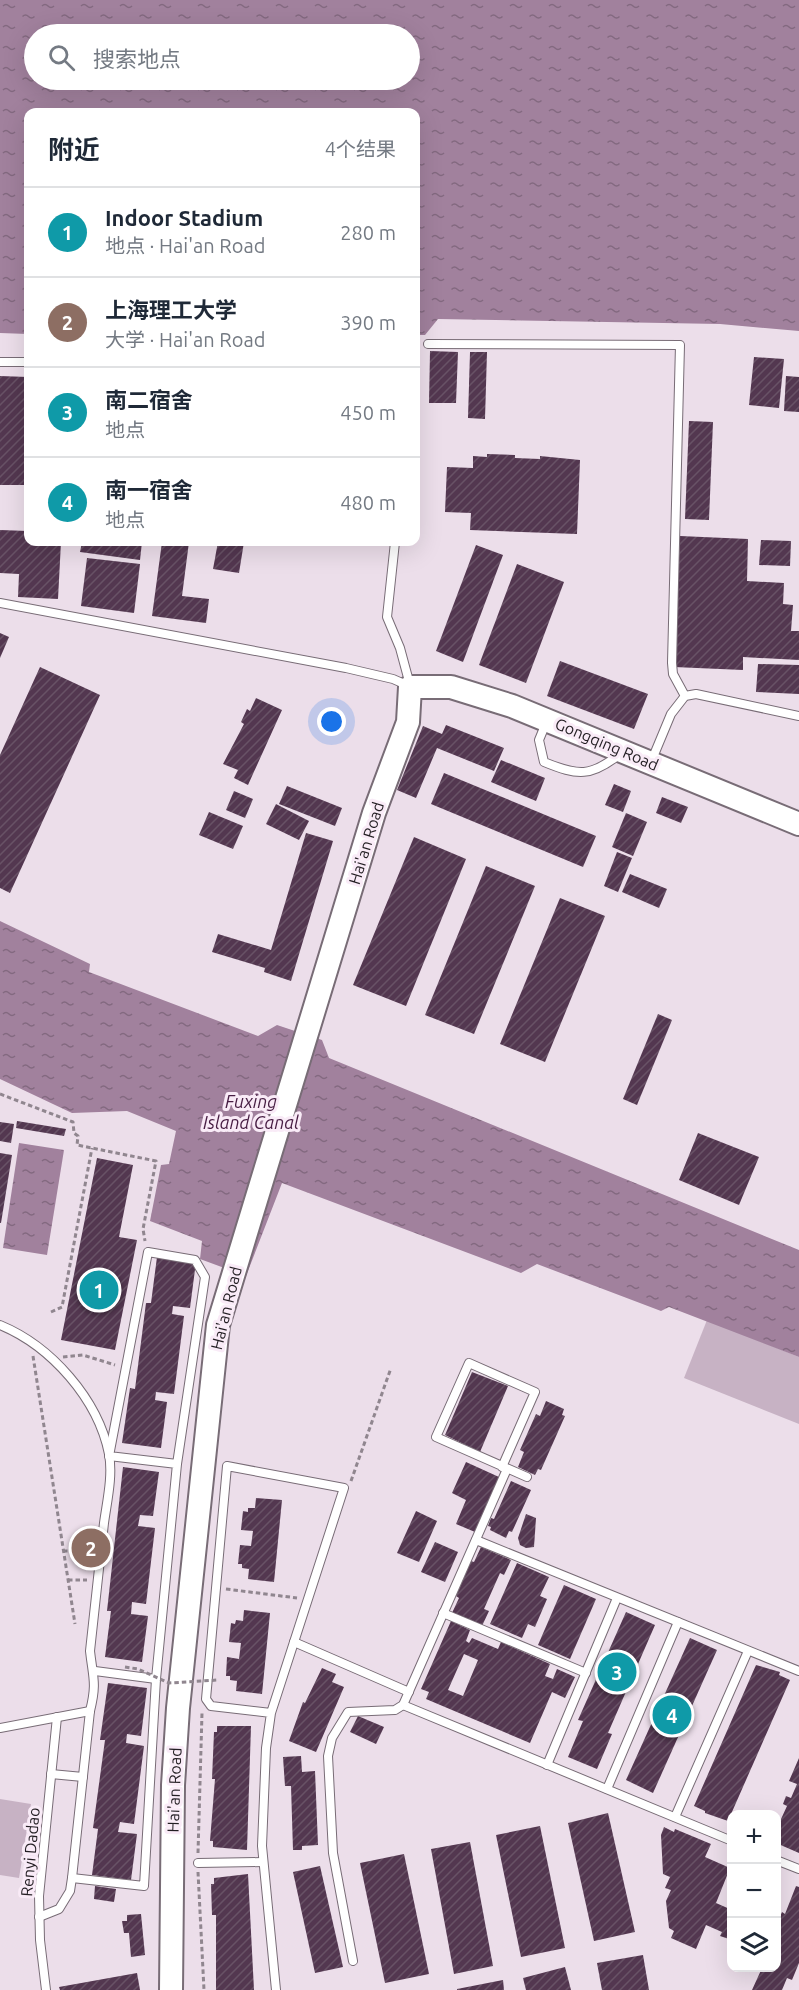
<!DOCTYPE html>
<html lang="zh">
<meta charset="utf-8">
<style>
:root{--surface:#fff;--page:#f6f6f7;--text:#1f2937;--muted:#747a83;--line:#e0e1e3;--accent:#ea580c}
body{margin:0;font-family:Ubuntu,"Noto Sans SC",sans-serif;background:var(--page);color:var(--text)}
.controls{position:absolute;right:18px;bottom:18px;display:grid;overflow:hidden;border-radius:12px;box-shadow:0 6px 24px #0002}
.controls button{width:54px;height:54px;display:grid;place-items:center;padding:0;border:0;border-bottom:2px solid var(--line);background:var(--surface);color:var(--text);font:30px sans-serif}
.you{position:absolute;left:332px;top:722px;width:21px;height:21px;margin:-15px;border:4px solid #fff;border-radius:50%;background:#1a73e8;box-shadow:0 0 0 9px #1a73e833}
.badge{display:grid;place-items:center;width:39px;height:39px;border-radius:50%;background:var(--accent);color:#fff;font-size:20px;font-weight:700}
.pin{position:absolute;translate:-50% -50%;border:3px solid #fff;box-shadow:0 2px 6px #0006}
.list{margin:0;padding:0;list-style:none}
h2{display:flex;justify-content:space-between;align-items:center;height:78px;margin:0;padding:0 24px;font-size:26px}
h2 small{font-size:20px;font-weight:400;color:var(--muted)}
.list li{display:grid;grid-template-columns:39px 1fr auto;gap:18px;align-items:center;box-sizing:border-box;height:90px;padding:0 24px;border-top:2px solid var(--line)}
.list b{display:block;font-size:22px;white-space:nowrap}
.list p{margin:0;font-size:20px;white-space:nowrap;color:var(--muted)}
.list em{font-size:20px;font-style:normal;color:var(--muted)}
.icon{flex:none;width:33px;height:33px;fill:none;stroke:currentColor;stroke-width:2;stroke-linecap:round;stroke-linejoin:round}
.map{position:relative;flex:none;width:799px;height:1990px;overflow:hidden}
.search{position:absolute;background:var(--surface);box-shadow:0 6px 24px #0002;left:24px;top:24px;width:396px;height:66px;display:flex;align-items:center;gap:15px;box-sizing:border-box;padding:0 21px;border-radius:33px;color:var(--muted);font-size:22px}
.panel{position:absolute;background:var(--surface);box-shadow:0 6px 24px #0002;left:24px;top:108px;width:396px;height:438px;border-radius:12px}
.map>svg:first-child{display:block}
.grass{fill:#c7b2c4}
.water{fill:url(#water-ripples);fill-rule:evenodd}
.building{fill:url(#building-hatch);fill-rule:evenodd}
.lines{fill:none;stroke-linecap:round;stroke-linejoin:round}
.lane-casing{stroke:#786c76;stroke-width:10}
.secondary-casing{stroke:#786c76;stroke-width:26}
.path{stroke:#90868f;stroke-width:3;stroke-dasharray:4.5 3;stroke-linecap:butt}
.lane{stroke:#fff;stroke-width:8}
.secondary{stroke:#fff;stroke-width:22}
.path-bridge{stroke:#90868f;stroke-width:3;stroke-dasharray:4.5 3;stroke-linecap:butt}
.labels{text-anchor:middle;stroke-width:6;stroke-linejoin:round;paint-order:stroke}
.street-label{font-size:16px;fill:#231e23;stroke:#f9ebf7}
.water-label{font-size:18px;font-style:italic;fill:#471d43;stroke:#f9ebf7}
</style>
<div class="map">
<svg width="799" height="1990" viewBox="0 0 799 1990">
<defs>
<pattern id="water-ripples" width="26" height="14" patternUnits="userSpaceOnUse" patternTransform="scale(1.5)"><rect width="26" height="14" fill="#a1819d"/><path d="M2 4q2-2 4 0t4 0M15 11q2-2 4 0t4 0" fill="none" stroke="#836980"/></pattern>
<pattern id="building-hatch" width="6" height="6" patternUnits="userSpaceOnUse" patternTransform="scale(1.5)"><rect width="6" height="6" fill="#533750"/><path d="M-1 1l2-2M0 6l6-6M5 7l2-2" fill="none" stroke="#685266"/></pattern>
</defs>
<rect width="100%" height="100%" fill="#ecdeea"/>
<g class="grass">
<polygon points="707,1320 799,1357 799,1424 684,1378"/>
<polygon points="0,1799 31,1804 19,1878 0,1875"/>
</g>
<g class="water">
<path d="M0 0H799V331L720 324 438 319 425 335H416V112H28V334L0 333ZM34 34H410V80H34Z"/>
<polygon points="0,921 90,964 89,972 258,1036 277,1025 322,1040 329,1058 799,1250 799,1357 669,1307 661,1311 537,1264 521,1273 282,1183 246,1276 200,1259 202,1241 150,1221 161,1165 169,1164 176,1131 127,1111 72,1113 0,1079"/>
<polygon points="19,1143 64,1150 47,1255 3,1248"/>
</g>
<g class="building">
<polygon points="430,351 458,352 456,403 429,403"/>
<polygon points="470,352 487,352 485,419 468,418"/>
<polygon points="754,357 784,359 779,408 749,405"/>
<polygon points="0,376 28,377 28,485 0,485"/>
<polygon points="786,376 799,377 799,412 784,411"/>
<polygon points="689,421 713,422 709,520 685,519"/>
<polygon points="487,454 515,455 515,458 540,459 540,456 580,460 577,534 470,530 471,513 445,512 447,467 473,468 473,456 487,457"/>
<polygon points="0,530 28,531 28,542 61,542 58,599 18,597 19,574 0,573"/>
<polygon points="680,536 748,539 747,581 784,583 783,604 793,605 791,631 799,631 799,660 743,657 743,670 674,667"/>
<polygon points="761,540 791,541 790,566 759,565"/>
<polygon points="82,542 142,542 140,560 80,552"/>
<polygon points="162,542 189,542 182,596 209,599 206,623 152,616"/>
<polygon points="218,542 244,542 239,573 213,569"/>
<polygon points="476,545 503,555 463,662 436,651"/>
<polygon points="87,558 140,564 134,613 81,606"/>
<polygon points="517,564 564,582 526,683 479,665"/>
<polygon points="0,633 9,637 0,658"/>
<polygon points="560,661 648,694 634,729 547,696"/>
<polygon points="758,664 799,665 799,694 756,692"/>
<polygon points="40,667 100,695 10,893 0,888 0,755"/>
<polygon points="256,698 282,710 248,785 234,778 238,770 223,764 244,724 241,722 247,709 250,711"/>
<polygon points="446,725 504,748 494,771 437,748 416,798 397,790 423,726 442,734"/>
<polygon points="501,760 545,778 536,801 491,782"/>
<polygon points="444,773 596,836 583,867 431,804"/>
<polygon points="614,784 631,791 623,812 605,805"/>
<polygon points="287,786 342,808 335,826 279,804"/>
<polygon points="234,791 253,799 245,818 226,810"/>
<polygon points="662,797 688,807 681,823 656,813"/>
<polygon points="276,804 309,821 299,840 266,824"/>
<polygon points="209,812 243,826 233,849 199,835"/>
<polygon points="626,813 647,822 633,856 612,847"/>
<polygon points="306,833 333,841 291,981 264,972 265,968 212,952 218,934 271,950"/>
<polygon points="414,837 466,859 406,1006 353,985"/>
<polygon points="617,852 632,858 618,892 604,886"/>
<polygon points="486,866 535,886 474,1034 425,1015"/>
<polygon points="630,874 667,889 659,908 622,892"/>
<polygon points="560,898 605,916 545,1062 500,1044"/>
<polygon points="658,1014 672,1020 637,1105 623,1099"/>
<polygon points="17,1121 66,1129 64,1136 16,1128"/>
<polygon points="0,1122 14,1124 11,1143 0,1141"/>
<polygon points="698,1133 759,1157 739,1205 679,1180"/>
<polygon points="0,1153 12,1155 1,1223 0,1223"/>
<polygon points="97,1158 133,1165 119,1237 137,1240 115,1350 61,1340"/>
<polygon points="157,1257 196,1262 190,1308 173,1306 172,1314 184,1316 174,1394 156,1392 155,1400 167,1402 161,1448 122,1443 130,1388 135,1389 146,1303 151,1303"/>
<polygon points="472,1372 508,1386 480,1452 445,1435"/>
<polygon points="546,1401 564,1409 562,1415 565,1416 541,1470 538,1469 535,1475 518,1467 524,1452 520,1450 536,1414 540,1416"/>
<polygon points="466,1462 499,1477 475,1532 456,1524 466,1500 452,1493"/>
<polygon points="123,1467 159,1472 153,1516 140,1515 138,1526 155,1528 146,1604 132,1602 131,1614 148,1616 142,1662 105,1657 111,1611 107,1611"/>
<polygon points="511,1481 531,1490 512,1532 509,1531 506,1538 490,1530 491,1527 488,1526 491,1518 494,1519"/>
<polygon points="256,1498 282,1500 274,1582 248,1579 249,1569 242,1568 242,1564 238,1564 240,1545 251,1546 253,1531 241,1530 243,1511 248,1512 248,1508 255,1508"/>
<polygon points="416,1511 437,1521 419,1562 397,1553"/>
<polygon points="526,1514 536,1518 534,1547 526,1548 520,1545 518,1538"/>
<polygon points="435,1542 458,1552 445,1582 421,1572"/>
<polygon points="481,1547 511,1560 504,1575 500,1573 484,1609 489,1611 482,1626 452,1613 459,1598 456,1596 471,1561 474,1562"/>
<polygon points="517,1563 549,1577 540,1596 547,1599 535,1627 528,1624 522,1638 490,1624"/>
<polygon points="564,1585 596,1599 570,1659 538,1645"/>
<polygon points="244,1610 270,1613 262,1694 236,1691 237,1681 230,1680 230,1676 226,1676 227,1657 239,1659 241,1643 229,1642 231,1623 235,1624 236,1620 243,1621"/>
<polygon points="626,1612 655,1625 608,1733 612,1734 597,1769 568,1757 583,1721 578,1720"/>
<path d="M451 1621 470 1630 466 1641 469 1643 472 1638 498 1649 501 1642 550 1664 545 1676 553 1679 557 1669 575 1677 565 1698 552 1692 530 1743 426 1699 429 1692 421 1689ZM464 1654 478 1660 463 1696 448 1690Z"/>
<polygon points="690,1638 717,1650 653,1793 626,1780"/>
<polygon points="756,1665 780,1672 779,1675 790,1680 728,1821 705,1813 705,1811 694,1806"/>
<polygon points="322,1668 336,1674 332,1682 344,1687 316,1752 289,1741 303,1702 305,1703"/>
<polygon points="108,1683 147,1688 141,1736 127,1734 126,1743 144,1746 134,1824 120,1822 118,1832 137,1834 131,1880 92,1875 98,1829 93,1828 105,1740 100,1740"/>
<polygon points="358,1716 384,1727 376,1744 350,1732"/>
<polygon points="217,1726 251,1726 247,1850 213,1847 213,1841 210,1841 215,1779 212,1779 214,1732 217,1732"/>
<polygon points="301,1756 302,1772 315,1771 318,1845 302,1846 302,1850 293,1850 291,1786 285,1786 283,1757"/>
<polygon points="799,1758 799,1853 776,1843 776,1830 787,1806 783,1804 786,1796 791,1798 797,1784 789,1781"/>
<polygon points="608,1813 635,1932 594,1941 568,1823"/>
<polygon points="540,1826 565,1948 521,1957 496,1835"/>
<polygon points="664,1827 674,1832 675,1829 711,1844 705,1857 730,1868 716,1903 732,1910 732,1940 720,1936 722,1932 706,1925 696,1949 671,1938 674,1931 669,1928 666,1901 671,1890 665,1888 670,1877 663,1874 661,1835"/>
<polygon points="470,1842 493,1966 454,1974 431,1849"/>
<polygon points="404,1854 429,1974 385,1983 360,1863"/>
<polygon points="320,1866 343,1967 315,1973 293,1872"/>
<polygon points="248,1874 254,1990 216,1990 216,1915 212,1915 211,1884 214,1884 214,1878"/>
<polygon points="95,1886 116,1889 114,1902 94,1899"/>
<polygon points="796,1886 799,1887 799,1963 792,1980 787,1978 782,1990 752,1990 762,1968 776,1968 776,1933 781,1923 778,1921 782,1912 785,1914"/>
<polygon points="141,1914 145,1955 131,1957 129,1933 124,1933 122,1921 127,1921 127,1915"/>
<polygon points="643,1955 649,1990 602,1990 597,1963"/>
<polygon points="565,1967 571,1990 526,1990 523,1978"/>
<polygon points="137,1973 140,1990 60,1990 59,1987"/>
<polygon points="503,1980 504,1990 457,1990 457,1989"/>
</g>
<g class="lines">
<defs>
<g id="lane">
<polyline points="428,344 680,345 672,663 673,674 685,696"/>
<polyline points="0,362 28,362"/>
<polyline points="395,542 387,617 400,648 410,685"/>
<polyline points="0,603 346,668 393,679 409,686"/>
<path d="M546 723 539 740 544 762C578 776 591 777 620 754"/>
<polyline points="651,762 671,714 685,696 696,694 799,716"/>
<path d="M0 1325C51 1346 98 1399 109 1454 113 1476 107 1501 104 1523 99 1566 95 1608 90 1651 93 1678 97 1683 90 1711L72 1878 70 1891 59 1909 39 1917"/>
<polyline points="502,1467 535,1392 469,1363 436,1437 527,1477"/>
<polyline points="476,1540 799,1671"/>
<polyline points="443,1613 586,1673"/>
<polyline points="294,1642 409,1692"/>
<polyline points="95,1671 156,1679"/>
<polyline points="403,1705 732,1841"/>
<polyline points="271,1713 211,1706 206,1699 227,1466 344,1488 271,1713 266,1748 262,1846 276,1990"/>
<polyline points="0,1728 90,1711"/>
<polyline points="547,1765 617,1598"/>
<polyline points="51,1774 83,1777"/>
<polyline points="607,1789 678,1622"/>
<polyline points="675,1817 748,1651"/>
<polyline points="776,1860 799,1869"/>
<polyline points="198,1863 263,1862"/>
<polyline points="72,1878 144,1886 156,1679 177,1464 205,1277 195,1260 148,1252 109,1456 177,1464"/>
<polyline points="353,1961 333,1853 328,1756 332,1738 348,1712 395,1710 403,1705 507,1469"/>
<polyline points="46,1990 40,1940 39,1896 57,1717"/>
</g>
<polyline id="secondary" points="171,1990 173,1785 178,1708 218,1325 374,813 408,722 410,687 451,687 512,706 799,824"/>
</defs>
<use href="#lane" class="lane-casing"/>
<use href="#secondary" class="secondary-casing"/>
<g class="path">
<polyline points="0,1094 73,1122 74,1133 78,1136 77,1145 156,1161 143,1229 145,1241"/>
<polyline points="51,1312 62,1307 92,1148"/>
<polyline points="33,1356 75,1624"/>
<polyline points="63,1357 83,1355 115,1365"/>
<polyline points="351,1481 391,1368"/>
<polyline points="63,1551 91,1551"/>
<polyline points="68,1580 87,1580"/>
<polyline points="226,1589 297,1598"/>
<polyline points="198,1853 202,1713"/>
<polyline points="198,1872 204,1990"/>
</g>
<use href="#lane" class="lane"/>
<use href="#secondary" class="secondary"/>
<polyline class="path-bridge" points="125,1667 138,1669 169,1683 218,1680"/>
</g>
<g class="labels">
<g class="street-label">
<text transform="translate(607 744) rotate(23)" y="6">Gongqing Road</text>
<text transform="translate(366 843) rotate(-73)" y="6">Hai'an Road</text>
<text transform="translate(226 1308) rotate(-76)" y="6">Hai'an Road</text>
<text transform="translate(174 1790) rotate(-88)" y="6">Hai'an Road</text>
<text transform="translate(30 1852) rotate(-85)" y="6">Renyi Dadao</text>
</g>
<g class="water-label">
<text x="251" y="1108">Fuxing<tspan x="251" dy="21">Island Canal</tspan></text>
</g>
</g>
</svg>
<div class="controls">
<button>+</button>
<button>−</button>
<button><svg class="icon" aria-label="layers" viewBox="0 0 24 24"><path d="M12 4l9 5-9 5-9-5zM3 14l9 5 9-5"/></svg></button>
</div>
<div class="you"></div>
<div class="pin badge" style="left:99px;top:1290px;background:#0f9aa8">1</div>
<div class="pin badge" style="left:91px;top:1548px;background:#8d6e63">2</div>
<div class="pin badge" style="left:617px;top:1672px;background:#0f9aa8">3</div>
<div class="pin badge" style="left:672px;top:1715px;background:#0f9aa8">4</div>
<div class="search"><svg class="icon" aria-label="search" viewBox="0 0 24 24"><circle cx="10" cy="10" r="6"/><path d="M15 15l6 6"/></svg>搜索地点</div>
<section class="panel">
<h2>附近<small>4个结果</small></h2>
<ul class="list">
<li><span class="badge" style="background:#0f9aa8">1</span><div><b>Indoor Stadium</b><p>地点 · Hai'an Road</p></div><em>280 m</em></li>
<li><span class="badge" style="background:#8d6e63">2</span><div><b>上海理工大学</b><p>大学 · Hai'an Road</p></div><em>390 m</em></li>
<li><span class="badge" style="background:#0f9aa8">3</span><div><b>南二宿舍</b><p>地点</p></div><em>450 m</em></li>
<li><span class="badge" style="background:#0f9aa8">4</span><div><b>南一宿舍</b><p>地点</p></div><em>480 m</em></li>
</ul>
</section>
</div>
